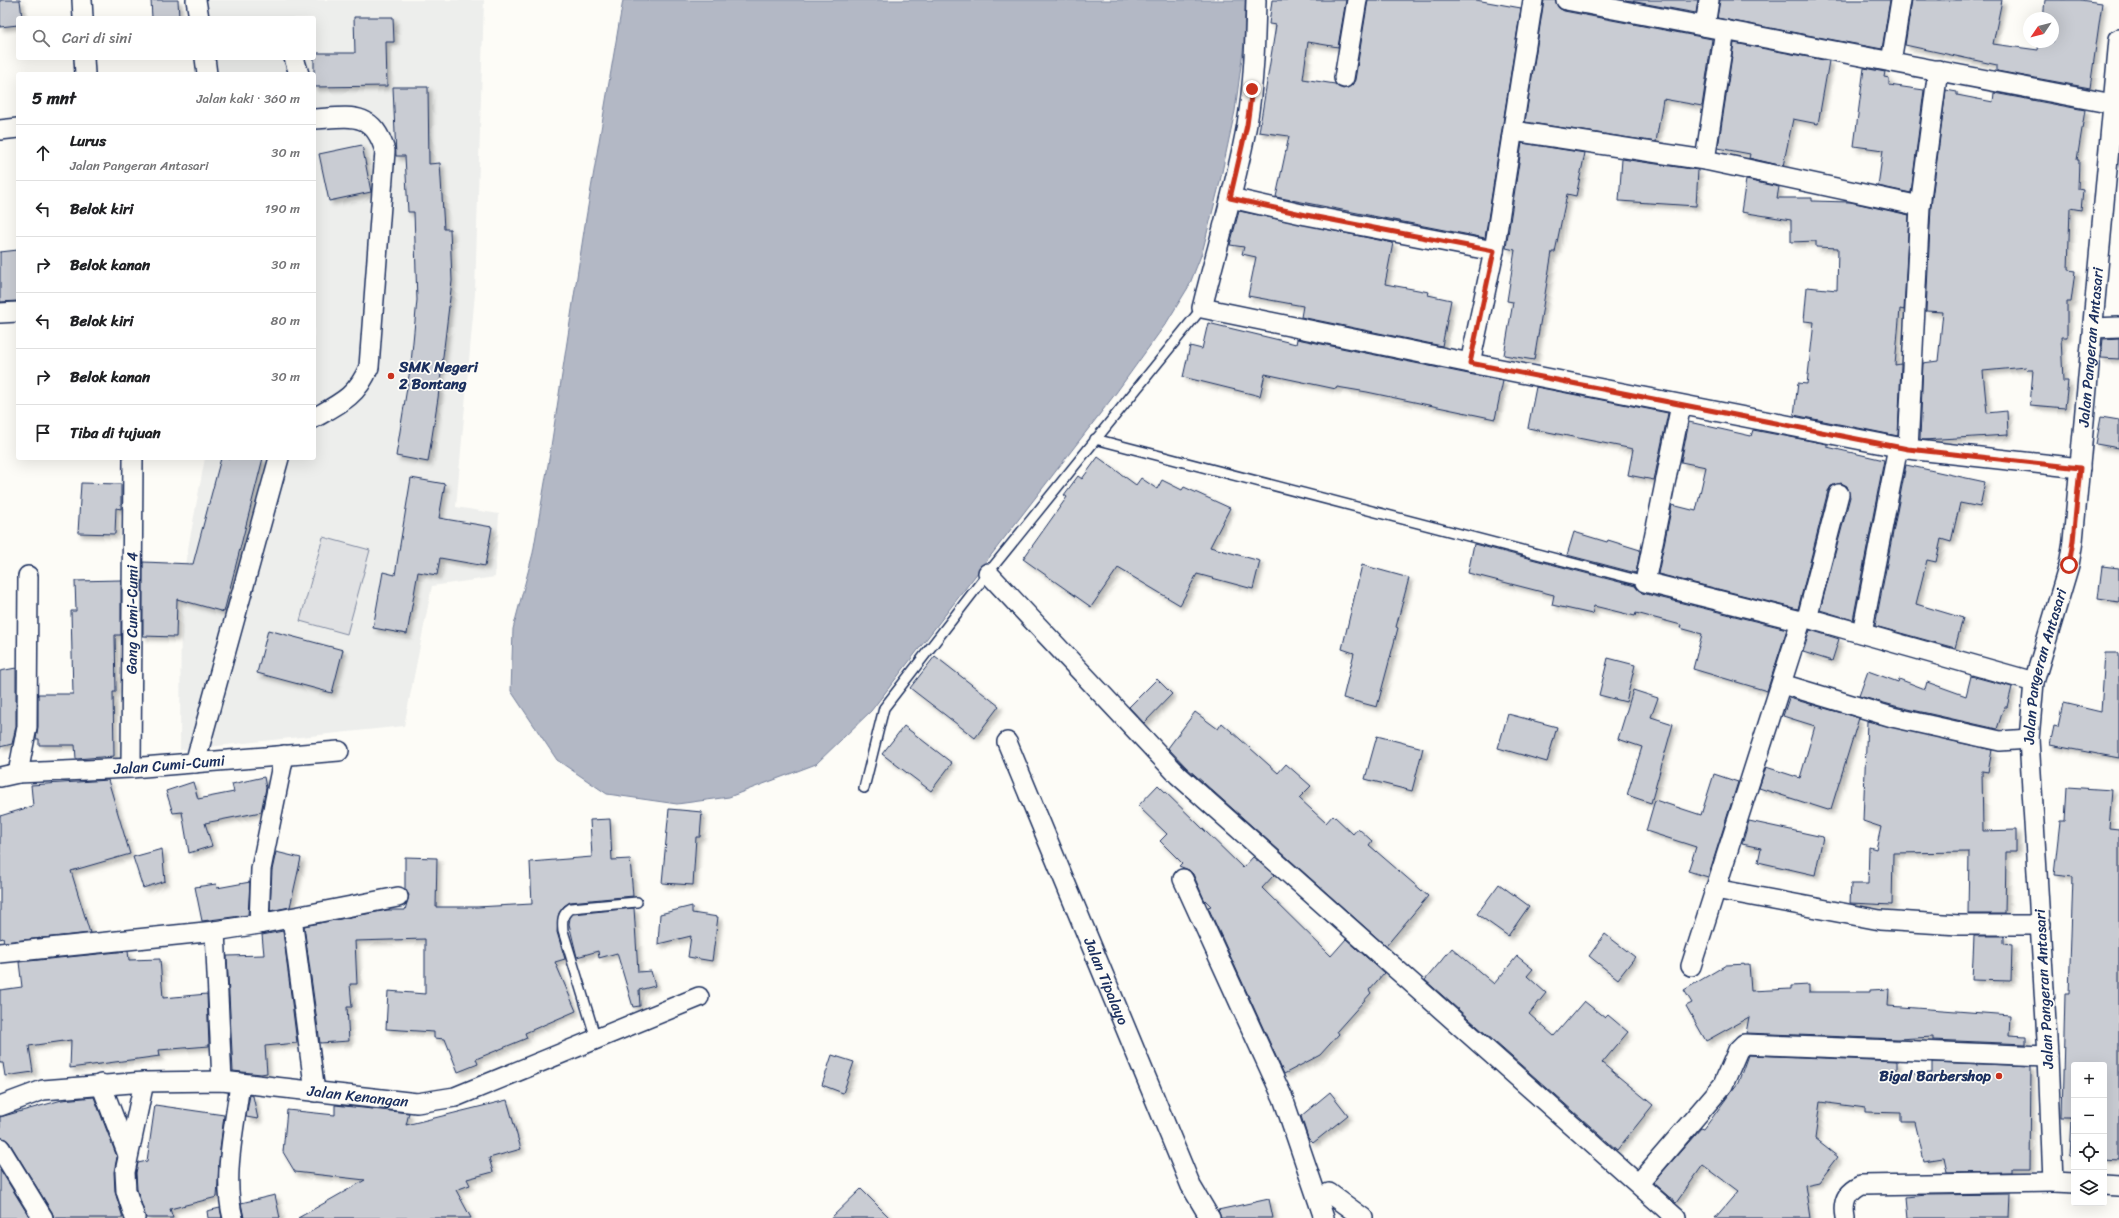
<!DOCTYPE html>
<html lang="id">
<meta charset="utf-8">
<style>
:root{--surface:#fff;--page:#f6f6f6;--text:#202124;--muted:#757577;--line:#e0e0e0}
body{margin:0;font-family:Sriracha,sans-serif;background:var(--page);color:var(--text)}
.controls{position:absolute;right:12px;bottom:12px;display:grid;overflow:hidden;border-radius:4px;box-shadow:0 4px 16px #0002}
.controls button{width:36px;height:36px;display:grid;place-items:center;padding:0;border:0;border-bottom:1px solid var(--line);background:var(--surface);color:var(--text);font:20px sans-serif}
.compass{position:absolute;left:2023px;top:12px;width:36px;height:36px;border-radius:50%;background:var(--surface);box-shadow:0 4px 16px #0002;rotate:235deg}
.stop{position:absolute;width:12px;height:12px;margin:-9px;border:3px solid #c8321e;border-radius:50%;background:#fff}
.stop.end{background:#c8321e;border-color:#fff;box-shadow:0 1px 4px #0008}
.list{margin:0;padding:0;list-style:none}
h2{display:flex;justify-content:space-between;align-items:center;height:52px;margin:0;padding:0 16px;font-size:17px}
h2 small{font-size:13px;font-weight:400;color:var(--muted)}
.list li{display:grid;grid-template-columns:26px 1fr auto;gap:12px;align-items:center;box-sizing:border-box;height:56px;padding:0 16px;border-top:1px solid var(--line)}
.list b{display:block;font-size:15px;white-space:nowrap}
.list p{margin:0;font-size:13px;white-space:nowrap;color:var(--muted)}
.list em{font-size:13px;font-style:normal;color:var(--muted)}
.icon{flex:none;width:22px;height:22px;fill:none;stroke:currentColor;stroke-width:2;stroke-linecap:round;stroke-linejoin:round}
.map{position:relative;flex:none;width:2119px;height:1218px;overflow:hidden}
.search{position:absolute;background:var(--surface);box-shadow:0 4px 16px #0002;left:16px;top:16px;width:300px;height:44px;display:flex;align-items:center;gap:10px;box-sizing:border-box;padding:0 14px;border-radius:4px;color:var(--muted);font-size:15px}
.panel{position:absolute;background:var(--surface);box-shadow:0 4px 16px #0002;left:16px;top:72px;width:300px;height:388px;border-radius:4px}
.map>svg:first-child{display:block}
.built{fill:#edeeec}
.green{fill:#e0e1e3;stroke:#7e88a0}
.water{fill:#b3b8c5;stroke:#76819c}
.building{fill:#c9ccd3;stroke:#1b2f5e;filter:url(#shadow)}
.lines{fill:none;stroke-linecap:round;stroke-linejoin:round}
.service-casing{stroke:#1b2f5e;stroke-width:12}
.minor-casing{stroke:#1b2f5e;stroke-width:22}
.service{stroke:#fdfcf7;stroke-width:9}
.minor{stroke:#fdfcf7;stroke-width:19}
.route{stroke:#c8321e;stroke-width:5}
.poi-dot{fill:#c8321e;stroke:#fdfcf7;stroke-width:1.5}
.labels{text-anchor:middle;stroke-width:3.5;stroke-linejoin:round;paint-order:stroke}
.street-label{font-size:15px;fill:#1b2f5e;stroke:#fdfcf7}
.poi-label{font-size:15px;font-weight:bold;fill:#1b2f5e;stroke:#fdfcf7;text-anchor:start}
</style>
<div class="map">
<svg width="2119" height="1218" viewBox="0 0 2119 1218">
<defs>
<filter id="shadow"><feDropShadow dx="3.5" dy="3.5" stdDeviation="2" flood-color="#0004"/></filter>
</defs>
<rect width="100%" height="100%" fill="#fdfcf7"/>
<filter id="ink" filterUnits="userSpaceOnUse"><feTurbulence type="fractalNoise" baseFrequency=".025" numOctaves="2"/><feDisplacementMap in="SourceGraphic" scale="8" xChannelSelector="R" yChannelSelector="G"/><feConvolveMatrix kernelMatrix="1 2 1 2 8 2 1 2 1" color-interpolation-filters="sRGB"/></filter>
<g filter="url(#ink)">
<polygon class="built" points="206,0 484,0 475,293 456,507 499,514 495,577 432,586 404,726 180,750 181,586 205,458 314,458 314,74 213,74 211,58 314,58 314,18 207,18"/>
<polygon class="green" points="323,537 370,550 347,634 300,621"/>
<polygon class="water" points="623,0 1245,0 1244,43 1235,111 1219,186 1202,253 1189,286 1167,322 1116,393 871,711 816,764 729,797 677,804 607,794 557,760 511,691 513,629 533,553 550,453 586,218"/>
<g class="building">
<polygon points="0,0 20,0 22,18 18,18 18,25 0,27"/>
<polygon points="151,0 178,0 179,18 152,18"/>
<polygon points="1272,0 1346,0 1338,47 1308,42 1303,79 1335,84 1343,89 1352,85 1355,80 1368,0 1476,0 1521,8 1485,238 1276,197 1289,136 1259,132 1276,25 1269,24"/>
<polygon points="1544,0 1555,0 1559,8 1564,11 1712,39 1702,106 1663,99 1656,142 1525,122"/>
<polygon points="1625,0 1698,0 1696,13"/>
<polygon points="1720,0 1890,0 1882,49 1717,18"/>
<polygon points="1912,0 2002,0 1993,44 2038,50 2039,42 2053,42 2053,18 2043,18 2045,0 2080,0 2102,3 2090,88 1997,71 1997,65 1905,45"/>
<polygon points="354,17 393,17 394,42 386,42 387,86 314,87 314,53 355,53"/>
<polygon points="1734,43 1829,61 1818,124 1793,119 1783,166 1749,158 1750,154 1718,148"/>
<polygon points="1864,68 1885,72 1884,77 1889,78 1889,85 1924,90 1911,193 1878,186 1883,150 1854,146"/>
<polygon points="393,87 428,87 429,164 440,163 444,229 450,229 452,281 438,398 428,462 396,456 411,363 417,300 414,212 408,212 405,156 396,156"/>
<polygon points="1946,90 1957,92 1957,95 1993,102 1994,93 2085,110 2077,160 2079,160 2078,189 2083,190 2081,210 2070,208 2068,270 2075,271 2071,302 2067,302 2067,337 2061,337 2063,381 2068,381 2065,408 2030,405 2033,370 2027,370 2026,367 1983,371 1987,413 2007,411 2008,435 1923,440 1920,439 1923,363 1938,361 1943,312 1926,311 1931,207"/>
<polygon points="1522,143 1585,153 1576,196 1567,194 1555,252 1552,252 1534,360 1504,355 1513,302 1507,301 1515,250 1506,248"/>
<polygon points="362,145 371,192 329,201 319,154"/>
<polygon points="1622,159 1698,170 1696,206 1619,201"/>
<polygon points="1746,180 1779,187 1777,198 1812,198 1812,201 1850,202 1909,215 1904,310 1900,309 1895,365 1901,364 1898,436 1794,415 1798,383 1807,384 1814,322 1804,321 1807,287 1837,290 1838,248 1816,247 1816,241 1791,242 1791,220 1741,212"/>
<polygon points="1239,211 1393,243 1385,284 1429,292 1428,295 1451,300 1442,346 1301,317 1303,306 1248,296 1256,257 1242,254 1244,247 1230,245"/>
<polygon points="18,250 18,301 0,302 0,252"/>
<polygon points="1208,323 1296,344 1297,339 1503,381 1495,419 1367,392 1337,387 1336,389 1265,374 1260,396 1183,377 1190,346 1202,349"/>
<polygon points="2119,338 2119,359 2101,358 2103,339"/>
<polygon points="1536,387 1668,413 1654,480 1628,475 1633,449 1528,428"/>
<polygon points="2101,417 2119,420 2119,448 2096,444"/>
<polygon points="1689,422 1751,436 1753,430 1827,444 1827,447 1884,460 1853,620 1820,610 1850,497 1847,486 1841,483 1831,486 1828,491 1798,609 1658,574 1672,505 1696,511 1706,467 1681,462"/>
<polygon points="1098,457 1136,485 1141,478 1157,489 1162,480 1182,490 1184,487 1230,508 1210,547 1260,561 1253,589 1197,574 1180,605 1118,568 1091,607 1023,559 1067,497 1064,495 1078,476 1082,479"/>
<polygon points="221,458 263,458 224,612 177,599 176,637 143,636 143,562 193,564"/>
<polygon points="1906,465 1985,482 1980,507 1960,503 1951,542 1941,539 1936,562 1927,560 1916,604 1963,618 1955,648 1875,626"/>
<polygon points="411,478 445,484 439,518 492,527 485,566 440,558 437,575 418,572 407,634 373,628 383,572 395,575"/>
<polygon points="81,483 121,484 121,509 116,508 115,534 78,533"/>
<polygon points="1574,532 1607,542 1608,540 1640,550 1636,573 1567,555"/>
<polygon points="1474,544 1635,586 1642,593 1787,629 1767,691 1693,669 1702,634 1680,628 1681,625 1636,613 1635,616 1594,606 1592,614 1552,605 1554,595 1468,573"/>
<polygon points="1362,565 1409,578 1396,627 1398,628 1377,707 1343,698 1354,653 1342,649"/>
<polygon points="2102,566 2119,568 2119,602 2098,599"/>
<polygon points="121,580 121,635 115,635 116,692 113,692 114,756 76,759 75,745 39,745 39,739 36,739 38,727 38,694 73,694 71,611 76,611 75,581"/>
<polygon points="268,630 343,650 332,693 257,673"/>
<polygon points="1810,630 1839,639 1832,661 1803,652"/>
<polygon points="2105,653 2119,653 2119,758 2050,745 2054,726 2058,727 2063,703 2101,712"/>
<polygon points="935,656 999,706 975,738 910,688"/>
<polygon points="1608,658 1635,665 1626,702 1599,695"/>
<polygon points="16,668 16,726 12,744 0,747 0,671"/>
<polygon points="1868,671 1898,682 1899,679 1925,689 1927,682 1966,696 1971,676 2012,687 2007,707 2004,707 1997,729 1895,706 1859,696"/>
<polygon points="1157,679 1172,694 1144,723 1129,707"/>
<polygon points="1633,690 1658,698 1651,717 1673,724 1651,803 1627,795 1642,747 1618,739"/>
<polygon points="1789,698 1859,718 1831,809 1828,810 1759,788 1766,767 1800,778 1815,726 1783,716"/>
<polygon points="1195,712 1218,729 1222,723 1278,773 1286,764 1311,786 1299,798 1326,823 1333,815 1353,834 1358,828 1372,841 1369,845 1428,896 1386,946 1186,767 1168,748"/>
<polygon points="1508,714 1557,727 1547,762 1498,748"/>
<polygon points="1867,721 1992,750 1988,772 1982,771 1983,831 2016,830 2016,852 2006,852 2005,914 1968,914 1969,852 1893,853 1892,905 1850,903 1851,884 1868,884 1869,847 1876,849 1881,827 1863,821"/>
<polygon points="904,726 952,763 931,791 882,754"/>
<polygon points="1377,736 1423,748 1412,791 1365,779"/>
<polygon points="1714,774 1738,782 1708,877 1688,871 1696,847 1646,831 1655,800 1701,815"/>
<polygon points="264,777 266,788 261,812 205,823 212,846 189,853 182,812 173,813 166,791 193,782 198,799 234,792 232,784"/>
<polygon points="108,780 130,854 71,871 90,933 4,942 3,938 0,939 0,816 33,806 31,785"/>
<polygon points="1158,785 1243,868 1253,857 1274,875 1262,888 1331,956 1346,939 1384,973 1369,990 1371,993 1337,1031 1339,1034 1320,1055 1284,1074 1208,907 1211,906 1204,899 1193,874 1189,870 1179,866 1182,863 1160,841 1167,834 1138,806"/>
<polygon points="2067,787 2112,790 2109,828 2119,829 2119,1159 2104,1158 2104,1065 2074,1065 2074,1156 2070,1156 2072,1117 2062,1117 2065,994 2069,994 2073,877 2054,875 2060,821 2065,821"/>
<polygon points="669,809 702,812 700,837 696,837 693,885 662,883"/>
<polygon points="610,819 612,860 630,859 633,896 570,902 564,906 559,913 557,932 565,959 555,962 576,1011 525,1033 527,1038 476,1059 478,1064 458,1072 445,1039 434,1038 434,1032 386,1029 388,991 425,994 425,939 355,941 357,984 350,984 352,1007 347,1007 349,1041 320,1043 304,926 387,910 405,910 409,895 405,889 405,857 437,858 436,907 477,907 532,904 530,862 592,857 590,820"/>
<polygon points="1749,821 1823,837 1815,875 1758,862 1761,848 1742,844"/>
<polygon points="162,849 165,881 143,888 133,857"/>
<polygon points="276,852 301,858 290,907 270,911 272,870"/>
<polygon points="250,882 248,915 202,921 195,887 216,884 217,888"/>
<polygon points="1499,884 1529,906 1508,936 1477,914"/>
<polygon points="692,906 692,913 718,917 712,961 688,957 691,936 658,944 660,914"/>
<polygon points="634,908 638,972 651,971 655,986 639,990 640,1006 633,1007 617,953 599,958 598,951 577,957 569,924 570,918 573,914"/>
<polygon points="283,931 297,1043 265,1046 267,1073 261,1074 233,1071 227,956 264,955 262,935"/>
<polygon points="1605,934 1635,957 1618,979 1589,956"/>
<polygon points="1974,936 2004,936 2004,944 2012,945 2011,981 1972,980"/>
<polygon points="1452,948 1494,984 1517,956 1533,969 1527,976 1546,993 1529,1014 1554,1036 1584,1001 1605,1018 1608,1015 1628,1032 1602,1063 1653,1105 1617,1150 1425,980"/>
<polygon points="128,951 129,960 160,959 163,998 207,994 209,1046 159,1050 160,1056 70,1068 71,1040 29,1046 33,1072 5,1076 3,1063 0,1063 0,990 22,987 19,962"/>
<polygon points="1749,964 1751,991 1791,989 1791,986 1809,985 1809,992 1870,992 1870,990 1889,989 1888,1006 2010,1015 2009,1035 2026,1036 2026,1044 1933,1040 1933,1037 1898,1039 1746,1033 1749,1017 1706,1041 1686,1006 1692,1003 1684,990 1726,965"/>
<polygon points="832,1055 854,1062 843,1093 822,1085"/>
<polygon points="1748,1055 1897,1061 1897,1073 1932,1073 1932,1062 2031,1066 2030,1168 2012,1168 2012,1172 1946,1173 1943,1158 1924,1161 1915,1122 1901,1122 1901,1113 1866,1112 1866,1108 1820,1102 1815,1139 1838,1157 1819,1182 1805,1185 1810,1218 1715,1218 1738,1191 1703,1165 1676,1203 1653,1183 1701,1128 1704,1129 1731,1092 1738,1083"/>
<polygon points="1330,1092 1348,1115 1313,1143 1308,1138 1301,1116"/>
<polygon points="250,1095 253,1096 258,1119 246,1117"/>
<polygon points="94,1097 117,1157 114,1172 115,1192 123,1218 54,1218 52,1212 9,1142 0,1137 0,1117 62,1100"/>
<polygon points="507,1100 521,1149 489,1158 493,1172 467,1179 470,1185 456,1190 471,1218 298,1218 365,1180 295,1172 283,1152 287,1110 335,1115 335,1105 409,1113 406,1125"/>
<polygon points="155,1105 224,1115 220,1150 217,1197 170,1209 173,1218 146,1218 137,1189 136,1173 138,1163 147,1161"/>
<polygon points="0,1169 30,1218 0,1218"/>
<polygon points="861,1189 890,1218 831,1218"/>
<polygon points="2011,1194 2010,1218 1909,1218 1907,1197 1926,1195"/>
<polygon points="275,1195 280,1218 244,1218 241,1203"/>
<polygon points="1269,1199 1273,1218 1221,1218 1218,1210"/>
<polygon points="220,1208 222,1218 208,1218 207,1211"/>
</g>
<g class="lines">
<defs>
<g id="service">
<polyline points="1095,439 1645,582"/>
<polyline points="864,788 884,708 988,573 1202,308"/>
<path d="M596 1039 563 931C562 920 562 914 571 908L637 902"/>
</g>
<g id="minor">
<polyline points="82,0 83,18"/>
<polyline points="196,0 199,18"/>
<path d="M1256 0C1255 42 1254 83 1247 124 1236 186 1217 247 1202 308L1470 363 1908 449 2080 468"/>
<polyline points="1566,0 2113,104"/>
<polyline points="1705,26 1709,0"/>
<polyline points="84,58 85,74"/>
<polyline points="205,58 207,74"/>
<polyline points="294,58 299,74"/>
<polyline points="1891,62 1901,0"/>
<polyline points="1344,78 1357,0"/>
<path d="M314 119C350 117 373 110 385 151L369 367C357 396 341 403 314 418"/>
<polyline points="0,130 18,128"/>
<polyline points="1513,131 1705,160 1920,206"/>
<polyline points="1705,160 1725,30"/>
<polyline points="1231,198 1306,215 1494,251"/>
<polyline points="0,313 18,312"/>
<polyline points="2093,328 2119,327"/>
<polyline points="1470,363 1494,251 1533,0"/>
<polyline points="1681,405 1645,582 1801,621 1807,618 2034,682"/>
<polyline points="1908,449 1920,206 1938,70"/>
<polyline points="988,573 1178,775 1676,1218"/>
<polyline points="1807,618 1839,494"/>
<polyline points="1862,633 1898,447"/>
<polyline points="1782,684 1892,717 2000,741 2029,739"/>
<path id="s1" d="M1007 742 1191 1186 1210 1218"/>
<polyline points="195,763 279,458"/>
<path id="s2" d="M131 768 133 458"/>
<polyline points="18,773 27,727 28,576"/>
<path id="s3" d="M0 777 18 773 131 768 339 751"/>
<polyline points="1183,879 1283,1098 1324,1218"/>
<polyline points="1715,889 1880,920 1959,925 2041,925"/>
<polyline points="292,918 315,1092"/>
<polyline points="259,924 261,869 284,755"/>
<polyline points="215,931 222,1081"/>
<polyline points="0,953 215,931 259,924 398,897"/>
<polyline points="1691,966 1801,621"/>
<polyline points="101,1084 128,1155"/>
<path id="s4" d="M0 1106 43 1090 144 1082 222 1081 417 1103 455 1097 699 997"/>
<polyline points="0,1148 43,1218"/>
<polyline points="1639,1183 1723,1085 1738,1050 1744,1044 2048,1056"/>
<path id="s5" d="M2074 1183 2053 1182 2048 1056 2029 739 2034 682 2069 565 2073 541 2119 39"/>
<polyline points="2104,1185 2119,1186"/>
<polyline points="1329,1193 1363,1218"/>
<polyline points="135,1218 126,1191 125,1172 144,1082"/>
<path d="M233 1218C222 1175 235 1127 240 1083"/>
<path d="M1845 1218C1842 1202 1846 1192 1861 1185L2053 1182"/>
</g>
</defs>
<use href="#service" class="service-casing"/>
<use href="#minor" class="minor-casing"/>
<use href="#service" class="service"/>
<use href="#minor" class="minor"/>
</g>
</g>
<g class="lines" filter="url(#ink)">
<polyline class="route" points="1252,89 1247,125 1230,198 1306,215 1494,251 1470,363 1908,449 2080,468 2073,541 2069,565"/>
</g>
<g class="poi-dot">
<circle cx="391" cy="376" r="4"/>
<circle cx="1999" cy="1076" r="4"/>
</g>
<g class="labels">
<g class="street-label">
<text dy="5" stroke="none"><textPath href="#s5" startOffset="863">Jalan Pangeran Antasari</textPath></text>
<text dy="5" stroke="none"><textPath href="#s2" startOffset="155">Gang Cumi-Cumi 4</textPath></text>
<text dy="5" stroke="none"><textPath href="#s5" startOffset="539">Jalan Pangeran Antasari</textPath></text>
<text dy="5" stroke="none"><textPath href="#s3" startOffset="170">Jalan Cumi-Cumi</textPath></text>
<text dy="5" stroke="none"><textPath href="#s1" startOffset="259">Jalan Tipalayo</textPath></text>
<text transform="translate(2044 989) rotate(-93)" y="5">Jalan Pangeran Antasari</text>
<text dy="5" stroke="none"><textPath href="#s4" startOffset="362">Jalan Kenangan</textPath></text>
</g>
<g class="poi-label">
<text x="399" y="372">SMK Negeri<tspan x="399" dy="17">2 Bontang</tspan></text>
<text x="1991" y="1081" text-anchor="end">Bigal Barbershop</text>
</g>
</g>
</svg>
<div class="controls">
<button>+</button>
<button>−</button>
<button><svg class="icon" aria-label="locate" viewBox="0 0 24 24"><circle cx="12" cy="12" r="6"/><path d="M12 2v4M12 18v4M2 12h4M18 12h4"/></svg></button>
<button><svg class="icon" aria-label="layers" viewBox="0 0 24 24"><path d="M12 4l9 5-9 5-9-5zM3 14l9 5 9-5"/></svg></button>
</div>
<svg class="compass" viewBox="-18 -18 36 36"><path d="M0-13l5 13h-10z" fill="#e53935"/><path d="M0 13l5-13h-10z" fill="#757577"/></svg>
<div class="stop" style="left:2069px;top:565px"></div>
<div class="stop end" style="left:1252px;top:89px"></div>
<div class="search"><svg class="icon" aria-label="search" viewBox="0 0 24 24"><circle cx="10" cy="10" r="6"/><path d="M15 15l6 6"/></svg>Cari di sini</div>
<section class="panel">
<h2>5 mnt<small>Jalan kaki · 360 m</small></h2>
<ul class="list">
<li><svg class="icon" aria-label="ahead" viewBox="0 0 24 24"><path d="M12 20V5M6 11l6-6 6 6"/></svg><div><b>Lurus</b><p>Jalan Pangeran Antasari</p></div><em>30 m</em></li>
<li><svg class="icon" aria-label="left" viewBox="0 0 24 24"><path d="M17 20v-9H6M10 6l-5 5 5 5"/></svg><div><b>Belok kiri</b></div><em>190 m</em></li>
<li><svg class="icon" aria-label="right" viewBox="0 0 24 24"><path d="M7 20v-9h11M14 6l5 5-5 5"/></svg><div><b>Belok kanan</b></div><em>30 m</em></li>
<li><svg class="icon" aria-label="left" viewBox="0 0 24 24"><path d="M17 20v-9H6M10 6l-5 5 5 5"/></svg><div><b>Belok kiri</b></div><em>80 m</em></li>
<li><svg class="icon" aria-label="right" viewBox="0 0 24 24"><path d="M7 20v-9h11M14 6l5 5-5 5"/></svg><div><b>Belok kanan</b></div><em>30 m</em></li>
<li><svg class="icon" aria-label="arrive" viewBox="0 0 24 24"><path d="M6 21V4h12l-3 4 3 4H6"/></svg><div><b>Tiba di tujuan</b></div></li>
</ul>
</section>
</div>
